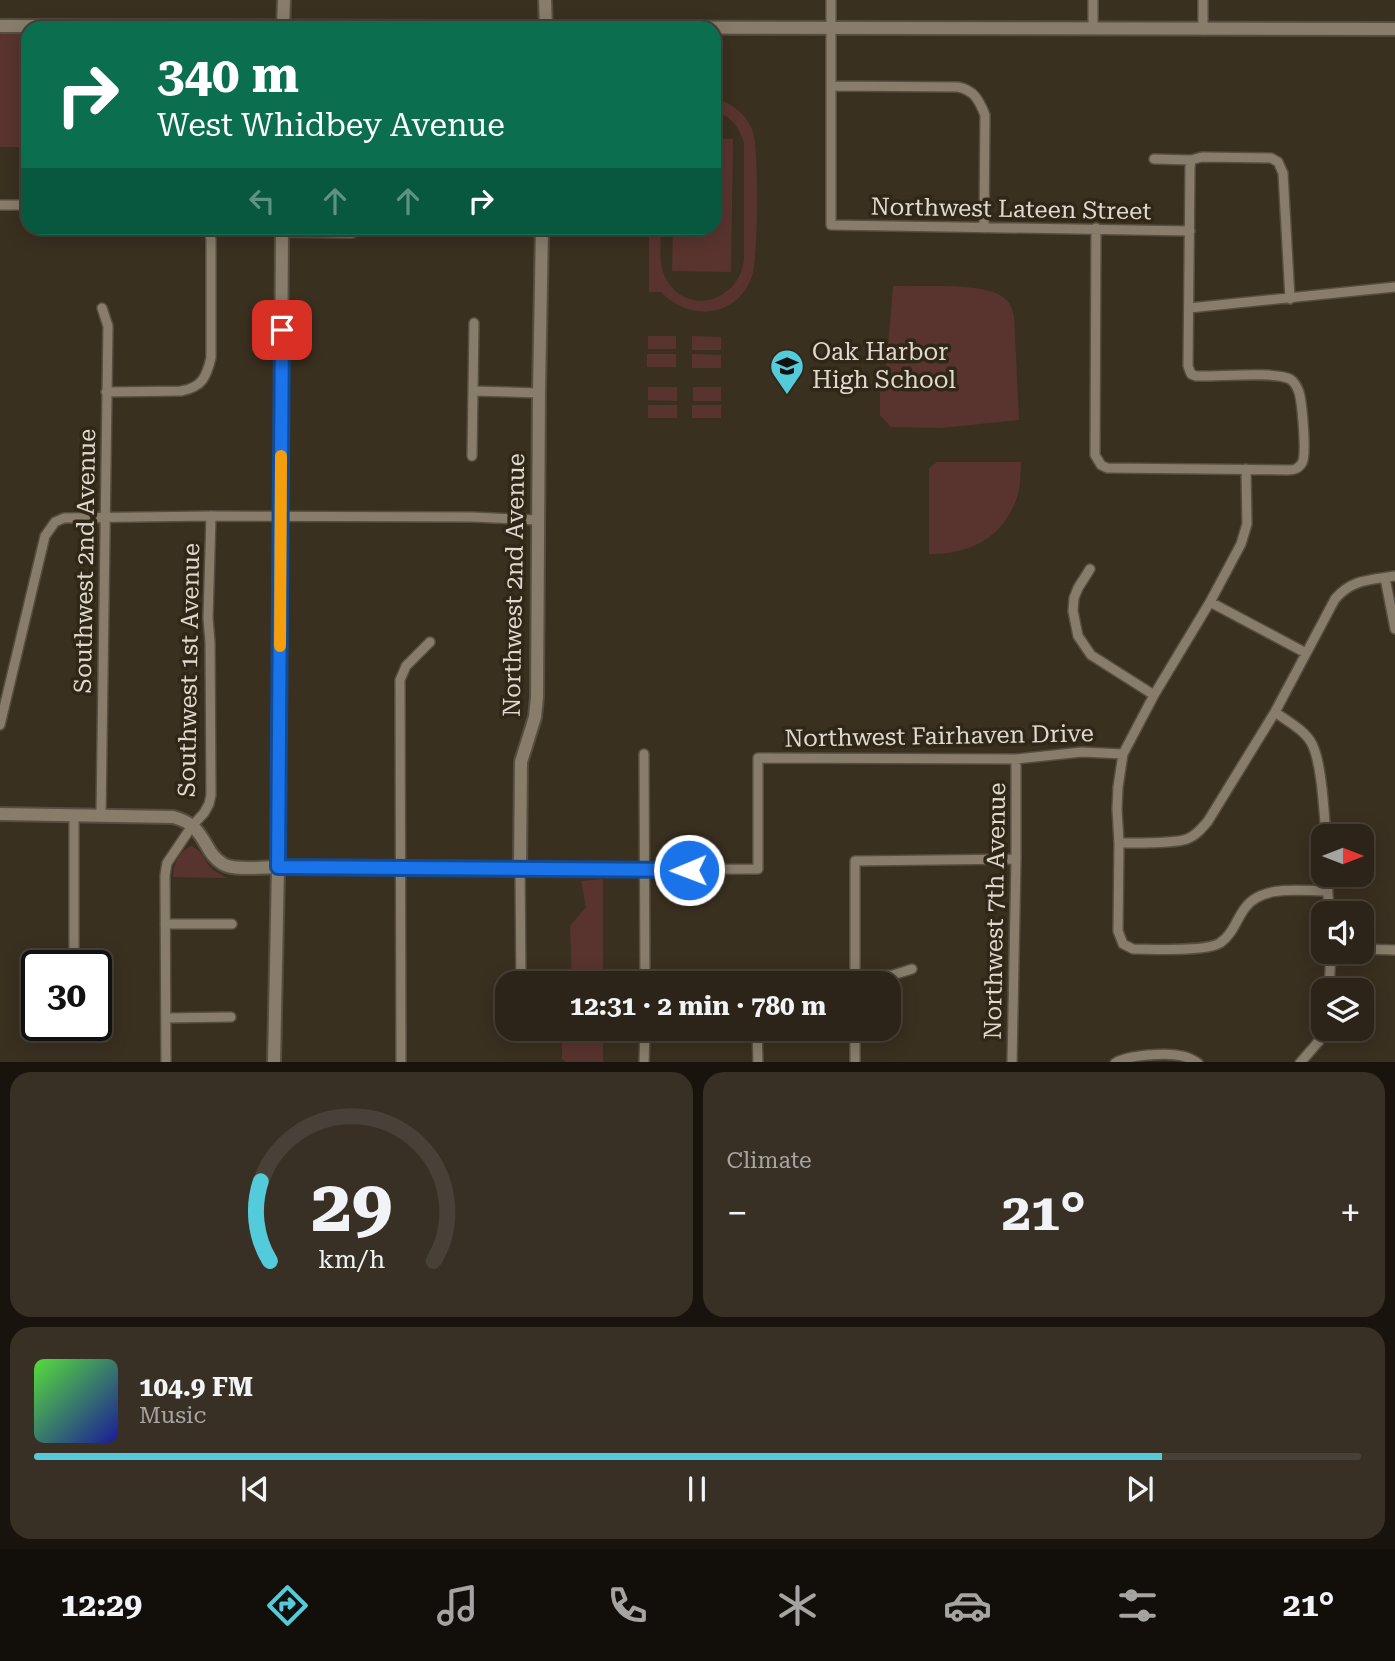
<!DOCTYPE html>
<meta charset="utf-8">
<style>
body{margin:0;font-family:"Roboto Serif",serif;background:#383025;color:#f1f3f6;height:100vh;display:flex;flex-direction:column;font-size:26px;white-space:nowrap}
*{box-sizing:border-box;margin:0}
p{font-size:23px;color:#a6a4a2}
.icon{flex:none;width:38px;height:38px;fill:none;stroke:currentColor;stroke-width:2;stroke-linecap:round;stroke-linejoin:round}
.map{position:relative;height:1062px;overflow:hidden}
.sheet{display:flex;flex-direction:column;gap:10px;padding:10px;background:#18140d;flex:1}
.sheet>*{flex:none}
.hud{position:absolute;left:21px;top:21px;width:700px;height:214px;border-radius:21px;box-shadow:0 4px 18px #0003,0 0 0 2px #484137;background:#0b6e4f;color:#fff;overflow:hidden}
.needle{width:46px;rotate:90deg}
.fabs{position:absolute;left:1311px;top:824px;display:grid;gap:14px}
.fabs a{display:grid;place-items:center;width:63px;height:63px;border-radius:14px;background:#2c2418;box-shadow:0 4px 18px #0003,0 0 0 2px #484137;font-size:35px}
.speed{position:absolute;left:21px;top:950px;display:flex;gap:14px;font-size:35px;font-weight:700;text-align:center}
.speed>*{display:grid;place-content:center;width:91px;height:91px;border-radius:50%;background:#2c2418;box-shadow:0 4px 18px #0003,0 0 0 2px #484137;line-height:1}
.speed .limit{border:4px solid #111;border-radius:10px;background:#fff;color:#111}
.pin{position:absolute;display:grid;place-items:center;width:60px;height:60px;color:#fff;margin:-30px;border-radius:14px;box-shadow:0 4px 10px #0006}
.me{position:absolute;width:77px;margin:-38px;rotate:269deg;stroke-linejoin:round;filter:drop-shadow(0 0 5px #0008)}
.turn{display:flex;align-items:center;gap:24px;height:147px;padding:0 21px;font-size:32px}
.turn .icon{width:91px;height:91px;stroke-width:2.5}
.turn b{display:block;font-size:49px;line-height:60px}
.lanes{display:flex;align-items:center;height:66px;padding:0 21px;background:#0003;justify-content:center;gap:35px;direction:ltr}
.lanes .off{opacity:.35}
.big{font-size:52px;font-weight:700;line-height:1.1}
.sheet .tile{flex:1;display:flex;flex-direction:column;justify-content:center;gap:10px;min-width:0;padding:0 24px;border-radius:21px;background:#383025}
.sheet .dial{align-items:center;gap:0}
.dial svg{height:182px;overflow:visible;fill:none;stroke:#484137;stroke-width:7;stroke-linecap:round;text-anchor:middle}
.dial text{fill:#f1f3f6;stroke:none}
.song{display:flex;align-items:center;gap:21px}
.cover{width:84px;height:84px;border-radius:10px;background:linear-gradient(135deg,hsl(110 70% 55%),hsl(240 70% 35%))}
.played{height:7px;border-radius:4px;background:linear-gradient(90deg,#53cbda 85%,#484137 85%)}
.keys{display:flex;justify-content:space-around;direction:ltr}
.heat{display:flex;justify-content:space-between;align-items:center;font-size:38px;direction:ltr}
.sheet .tiles{flex:1;display:grid;gap:10px;grid-template-columns:1fr 1fr}
.tile:last-child{grid-column:span 2}
.trip{position:absolute;left:495px;top:971px;width:406px;height:70px;border-radius:21px;background:#2c2418;box-shadow:0 4px 18px #0003,0 0 0 2px #484137;font-weight:700;line-height:70px;text-align:center}
.dock{display:flex;height:112px;justify-content:space-around;align-items:center;background:#120e0a;color:#a6a4a2}
.dock .icon{width:49px;height:49px}
.dock .on{color:#53cbda}
.dock b{font-size:32px;color:#f1f3f6}
.map>svg:first-child{display:block}
</style>
<div class="map">
<svg width="1395" height="1063" viewBox="0 0 1395 1063">
<rect width="100%" height="100%" fill="#3a3020"/>
<path fill="#59342f" d="M 0,31 L 28,31 L 28,147 L 0,147 Z
M 714,98 C 732,103 747,114 753,132 C 759,148 758,260 752,276 C 738,318 689,322 661,292 L 649,292 L 649,228 L 661,228 C 661,243 658,262 665,277 C 685,318 740,302 744,259 L 744,143 C 739,126 730,116 714,110 Z
M 714,138 L 733,139 L 731,272 L 672,271 L 673,228 L 714,228 Z
M 893,286 C 919,287 984,282 1003,297 C 1010,302 1012,308 1014,316 L 1019,420 L 942,428 L 891,427 L 880,415 L 880,383 L 885,383 Z
M 648,336 L 676,336 L 676,349 L 648,349 Z
M 692,336 L 721,337 L 721,350 L 692,350 Z
M 647,354 L 676,354 L 676,367 L 647,367 Z
M 692,354 L 721,355 L 721,368 L 692,368 Z
M 648,387 L 677,387 L 677,401 L 648,400 Z
M 693,387 L 721,387 L 721,401 L 693,401 Z
M 648,405 L 677,405 L 677,418 L 648,418 Z
M 692,405 L 721,405 L 721,418 L 692,418 Z
M 937,462 L 1021,462 C 1020,475 1021,488 1016,500 C 1001,540 968,554 929,554 L 929,468 Z
M 191,846 C 202,850 204,860 211,868 C 216,872 222,875 227,878 L 173,877 C 173,864 179,852 191,846 Z
M 603,879 L 603,983 L 572,983 L 570,926 L 586,907 L 581,881 Z
M 560,1029 L 603,1029 L 603,1062 L 566,1062 L 562,1059 L 562,1043 L 555,1033 Z"/>
<g fill="none" stroke-linecap="round" stroke-linejoin="round">
<g stroke="#564e40" stroke-width="12">
<path id="street" d="M 831,0 L 831,225 L 1190,231
M 1093,0 L 1093,29
M 1203,30 L 1203,0
M 831,86 L 958,87 C 974,90 979,100 985,115 L 984,228
M 1154,159 L 1191,160
M 0,205 L 21,205 L 28,203
M 1096,228 L 1095,455 L 1101,465 L 1107,468 L 1288,470 C 1294,470 1298,469 1302,463 C 1307,455 1302,403 1299,392 C 1297,387 1295,382 1290,379 C 1275,371 1217,377 1196,376 L 1191,374 L 1188,366 L 1190,167 L 1191,160 L 1202,157 L 1271,158 L 1278,162 L 1283,173 L 1290,299
M 282,232 L 352,233 L 364,228
M 1189,308 L 1395,287
M 474,391 L 539,393
M 106,392 L 181,391 C 202,387 206,378 211,358 L 211,240 L 209,228
M 472,456 L 474,323
M 1246,469 L 1247,524 L 1241,544 L 1210,602 L 1154,695 L 1123,754 L 1118,787 L 1117,809 L 1119,843 L 1118,931 L 1123,944 L 1133,949 C 1153,949 1205,952 1220,943 C 1233,934 1236,920 1245,908 C 1262,884 1302,891 1327,891
M 1090,569 L 1078,588 L 1074,598 L 1073,611 L 1078,636 L 1091,655 L 1154,695
M 1385,578 L 1395,629
M 1210,602 L 1306,653
M 1275,712 C 1287,721 1305,730 1312,744 C 1322,764 1324,813 1326,836
M 0,725 L 45,536 L 55,522 L 64,518 L 211,516 L 472,517 L 538,520
M 644,754 L 645,984
M 74,815 L 74,966
M 101,815 L 108,326 L 102,308
M 1119,843 C 1136,843 1172,844 1187,839 C 1196,836 1202,828 1208,821 L 1275,712 L 1335,599 C 1352,579 1370,580 1395,576
M 278,867 L 531,870 L 758,869 L 758,758 L 1016,759 L 1082,752 L 1123,754
M 520,870 L 521,984
M 1327,875 L 1329,914
M 165,924 L 232,924
M 1362,949 L 1395,950
M 855,977 L 893,975 L 912,969
M 693,984 L 757,984
M 855,984 L 855,861 L 1016,859
M 1329,990 L 1331,952
M 166,1018 L 231,1017
M 521,1029 L 521,1037
M 757,1029 L 758,1063
M 166,1063 L 165,875 L 167,863 L 192,826 L 204,813 L 209,804 L 211,795 L 210,642 L 208,618 L 211,516
M 401,1063 L 400,680 L 406,666 L 430,642
M 644,1063 L 645,1029
M 855,1063 L 855,1029
M 1012,1063 L 1016,859 L 1016,759
M 1115,1063 C 1128,1055 1167,1052 1182,1056 C 1187,1057 1193,1060 1198,1063
M 1300,1063 L 1319,1041 L 1324,1029"/>
</g>
<g stroke="#564e40" stroke-width="16">
<path id="secondary" d="M 545,0 L 546,28
M 0,26 L 1395,29
M 283,28 L 284,0
M 0,814 L 173,817 C 207,825 202,852 223,864 C 234,871 264,867 278,867
M 520,870 L 521,762 L 535,717 L 537,697 L 539,393 L 542,228
M 274,1063 L 278,867 L 282,228"/>
</g>
<use href="#street" stroke="#887d6b" stroke-width="9"/>
<use href="#secondary" stroke="#887d6b" stroke-width="12"/>
</g>
<g fill="none" stroke-linecap="round" stroke-linejoin="round">
<g stroke="#114b97" stroke-width="18">
<path id="route" d="M 282,330 L 278,867 L 689,870"/>
</g>
<use href="#route" stroke="#1a73e8" stroke-width="12"/>
<path stroke="#f59e0b" stroke-width="12" d="M 280,646 L 281,456"/>
</g>
<defs>
<g id="school-pin" transform="scale(1.75)"><path d="M0 17L-7.5 6A9.5 9.5 0 1 1 7.5 6Z" fill="#53cbda" stroke="#302717"/><path d="M0-5L7-2L0 1L-7-2ZM-4 1L0 2.5L4 1V4Q0 6-4 4Z" fill="#111"/></g>
</defs>
<g fill-rule="evenodd">
<use href="#school-pin" x="787" y="366"/>
</g>
<g text-anchor="middle" stroke-width="7" stroke-linejoin="round" paint-order="stroke">
<g font-size="24" fill="#dfd9cf" stroke="#302717">
<text transform="translate(1011 209) rotate(1)" y="8">Northwest Lateen Street</text>
<text transform="translate(85 561) rotate(-89)" y="8">Southwest 2nd Avenue</text>
<text transform="translate(514 585) rotate(-89)" y="8">Northwest 2nd Avenue</text>
<text transform="translate(189 670) rotate(-89)" y="8">Southwest 1st Avenue</text>
<text transform="translate(939 736) rotate(-1)" y="8">Northwest Fairhaven Drive</text>
<text transform="translate(995 911) rotate(-89)" y="8">Northwest 7th Avenue</text>
</g>
<g font-size="24" fill="#dfd9cf" stroke="#302717" text-anchor="start">
<text x="812" y="360">Oak Harbor<tspan x="812" dy="28">High School</tspan></text>
</g>
</g>
</svg>
<div class="fabs">
<a><svg class="needle" viewBox="-14 -14 28 28"><path d="M0-13l5 13h-10z" fill="#e53935"/><path d="M0 13l5-13h-10z" fill="#a6a4a2"/></svg></a>
<a><svg class="icon" aria-label="sound" viewBox="0 0 24 24"><path d="M4 9h4l5-4v14l-5-4H4zM17 9q2 3 0 6"/></svg></a>
<a><svg class="icon" aria-label="layers" viewBox="0 0 24 24"><path d="M12 4l9 5-9 5-9-5zM3 14l9 5 9-5"/></svg></a>
</div>
<div class="speed"><div class="limit">30</div></div>
<div class="pin" style="left:282px;top:330px;background:#d93025"><svg class="icon" aria-label="arrive" viewBox="0 0 24 24"><path d="M6 21V4h12l-3 4 3 4H6"/></svg></div>
<svg class="me" style="left:689px;top:870px" viewBox="-20 -20 40 40"><circle r="17" fill="#1a73e8" stroke="#fff" stroke-width="3"/><path d="M0-11L8 9 0 5-8 9z" fill="#fff"/></svg>
<div class="trip">12:31 · 2 min · 780 m</div>
<div class="hud">
<div class="turn"><svg class="icon" aria-label="right" viewBox="0 0 24 24"><path d="M7 20v-9h11M14 6l5 5-5 5"/></svg><div><b>340 m</b>West Whidbey Avenue</div></div>
<div class="lanes"><svg class="icon off" aria-label="left" viewBox="0 0 24 24"><path d="M17 20v-9H6M10 6l-5 5 5 5"/></svg><svg class="icon off" aria-label="ahead" viewBox="0 0 24 24"><path d="M12 20V5M6 11l6-6 6 6"/></svg><svg class="icon off" aria-label="ahead" viewBox="0 0 24 24"><path d="M12 20V5M6 11l6-6 6 6"/></svg><svg class="icon" aria-label="right" viewBox="0 0 24 24"><path d="M7 20v-9h11M14 6l5 5-5 5"/></svg></div>
</div>
</div>
<section class="sheet">
<div class="tiles">
<div class="tile dial"><svg viewBox="0 0 100 80">
<path d="M14 69A42 42 0 1 1 86 69"/>
<path d="M14 69A42 42 0 0 1 10 34" stroke="#53cbda"/>
<text x="50" y="56" font-size="32" font-weight="700">29</text>
<text x="50" y="72" font-size="11">km/h</text>
</svg></div>
<div class="tile"><p>Climate</p>
<div class="heat"><a>−</a><b class="big">21°</b><a>+</a></div>
</div>
<div class="tile">
<div class="song"><i class="cover"></i><div><b>104.9 FM</b><p>Music</p></div></div>
<div class="played"></div>
<div class="keys"><svg class="icon" aria-label="previous" viewBox="0 0 24 24"><path d="M18 5L8 12l10 7zM5 5v14"/></svg><svg class="icon" aria-label="pause" viewBox="0 0 24 24"><path d="M8 5v14M16 5v14"/></svg><svg class="icon" aria-label="next" viewBox="0 0 24 24"><path d="M6 5l10 7-10 7zM19 5v14"/></svg></div>
</div>
</div>
</section>
<nav class="dock">
<b>12:29</b>
<svg class="icon on" aria-label="directions" viewBox="0 0 24 24"><path d="M12 3l9 9-9 9-9-9zM9 14v-3h6M13 9l2 2-2 2"/></svg>
<svg class="icon" aria-label="music" viewBox="0 0 24 24"><path d="M9 18V5l10-2v13"/><circle cx="6" cy="18" r="3"/><circle cx="16" cy="16" r="3"/></svg>
<svg class="icon" aria-label="phone" viewBox="0 0 24 24"><path d="M5 4h4l2 5-3 2q2 4 5 5l2-3 5 2v4C11 20 4 13 5 4z"/></svg>
<svg class="icon" aria-label="climate" viewBox="0 0 24 24"><path d="M12 3v18M4 7l16 10M4 17L20 7"/></svg>
<svg class="icon" aria-label="car" viewBox="0 0 24 24"><path d="M5 17H2v-5l4-1 3-4h7l3 4 3 1v5h-3M9 17h6M6 11h13"/><circle cx="7" cy="17" r="2"/><circle cx="17" cy="17" r="2"/></svg>
<svg class="icon" aria-label="filters" viewBox="0 0 24 24"><path d="M4 7h16M4 17h16"/><circle cx="9" cy="7" r="2"/><circle cx="15" cy="17" r="2"/></svg>
<b>21°</b>
</nav>
